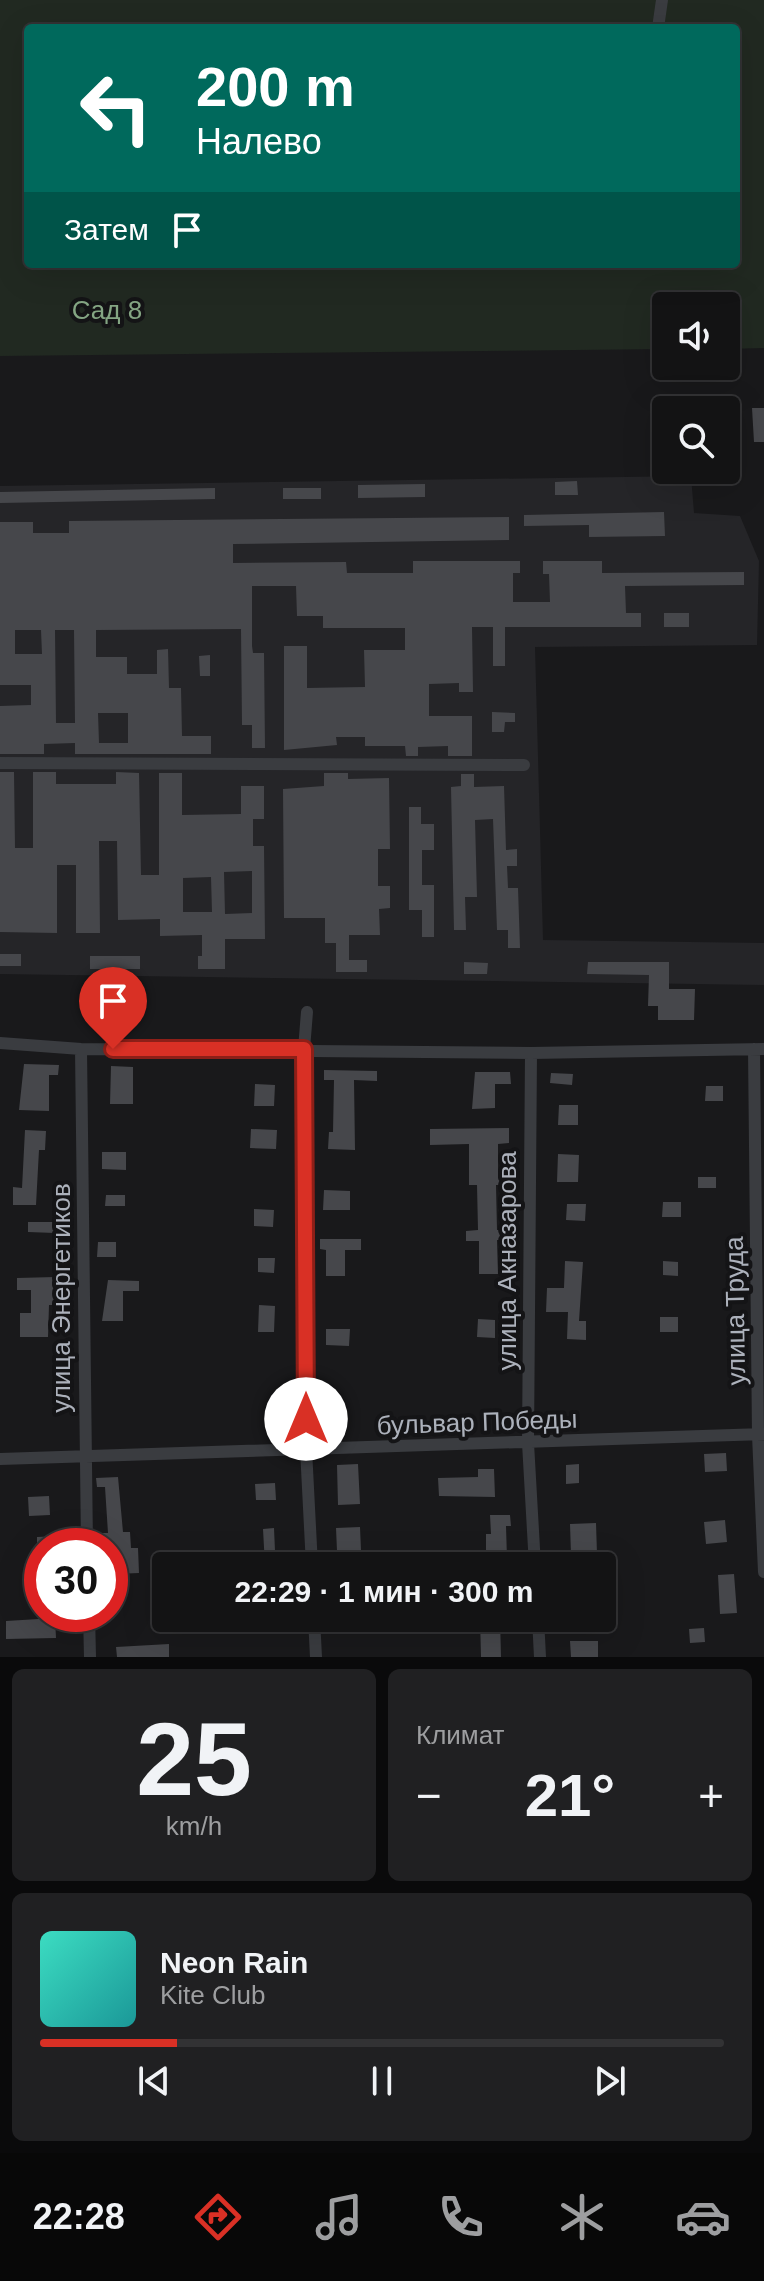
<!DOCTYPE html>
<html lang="ru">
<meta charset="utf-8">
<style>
body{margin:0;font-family:Helvetica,sans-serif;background:#202022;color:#f1f3f6;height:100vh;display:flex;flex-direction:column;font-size:30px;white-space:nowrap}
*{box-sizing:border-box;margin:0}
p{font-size:26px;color:#9d9ea0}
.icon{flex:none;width:44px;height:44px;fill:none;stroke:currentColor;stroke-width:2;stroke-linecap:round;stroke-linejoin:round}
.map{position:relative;height:1657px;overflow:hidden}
.side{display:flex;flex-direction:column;gap:12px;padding:12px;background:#0a0a0b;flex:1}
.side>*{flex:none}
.top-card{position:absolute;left:24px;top:24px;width:716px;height:244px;border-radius:8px;box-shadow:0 8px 32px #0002,0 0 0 2px #323234;background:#00695c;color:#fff;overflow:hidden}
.buttons{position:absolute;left:652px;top:292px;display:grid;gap:16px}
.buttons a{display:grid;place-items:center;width:88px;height:88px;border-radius:8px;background:#131314;box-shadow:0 8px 32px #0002,0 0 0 2px #323234;font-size:40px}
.speed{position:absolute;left:24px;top:1528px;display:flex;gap:16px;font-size:40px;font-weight:700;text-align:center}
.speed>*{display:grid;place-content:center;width:104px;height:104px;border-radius:50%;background:#131314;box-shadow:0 8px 32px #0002,0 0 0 2px #323234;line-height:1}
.speed .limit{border:12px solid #d22;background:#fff;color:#111}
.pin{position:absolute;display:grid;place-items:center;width:68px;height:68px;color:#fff;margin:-82px -34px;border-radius:50% 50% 50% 0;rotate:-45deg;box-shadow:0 0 8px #0007}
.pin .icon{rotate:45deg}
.me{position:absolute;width:88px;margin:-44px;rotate:0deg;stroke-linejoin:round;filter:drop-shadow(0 0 6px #0008)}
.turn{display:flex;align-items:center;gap:28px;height:168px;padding:0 40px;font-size:36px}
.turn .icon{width:104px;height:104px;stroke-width:2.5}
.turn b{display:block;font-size:56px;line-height:68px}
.then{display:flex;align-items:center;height:76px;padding:0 40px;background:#0003;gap:16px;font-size:30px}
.big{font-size:60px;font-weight:700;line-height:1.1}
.side .tile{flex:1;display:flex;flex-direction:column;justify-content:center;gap:12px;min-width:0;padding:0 28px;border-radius:12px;background:#202022}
.side .dial{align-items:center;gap:0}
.dial b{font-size:104px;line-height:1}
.song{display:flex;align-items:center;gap:24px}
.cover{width:96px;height:96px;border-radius:12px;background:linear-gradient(135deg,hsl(170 70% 55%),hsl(180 70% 35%))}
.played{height:8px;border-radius:4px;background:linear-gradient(90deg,#d93025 20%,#323234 20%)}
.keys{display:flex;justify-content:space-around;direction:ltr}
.heat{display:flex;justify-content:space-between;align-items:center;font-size:44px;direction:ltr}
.side .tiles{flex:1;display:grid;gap:12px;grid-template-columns:1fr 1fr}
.tile:last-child{grid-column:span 2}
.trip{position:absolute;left:152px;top:1552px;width:464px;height:80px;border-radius:8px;background:#131314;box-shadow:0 8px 32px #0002,0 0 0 2px #323234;font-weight:700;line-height:80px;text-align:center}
.tab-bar{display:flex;height:128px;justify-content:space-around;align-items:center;background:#080808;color:#9d9ea0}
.tab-bar .icon{width:56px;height:56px}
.tab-bar .on{color:#d93025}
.tab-bar b{font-size:36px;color:#f1f3f6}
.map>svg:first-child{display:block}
</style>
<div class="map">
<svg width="764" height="1657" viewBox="0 0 764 1657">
<rect width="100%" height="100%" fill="#19191b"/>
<path fill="#252528" d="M 691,476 L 694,513 L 740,516 L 759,561 L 757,645 L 535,647 L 543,940 L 764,943 L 764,985 L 0,974 L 0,486 Z"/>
<path fill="#212921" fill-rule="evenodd" d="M 0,0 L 764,0 L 764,348 L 726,349 L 726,306 L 666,306 L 666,349 L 0,356 ZM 28,28 L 736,28 L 736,264 L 28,264 Z"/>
<path fill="#46474b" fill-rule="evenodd" d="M 752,408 L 764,408 L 764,442 L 754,442 Z
M 577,481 L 578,495 L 555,495 L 555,482 Z
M 425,484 L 425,497 L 358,498 L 358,485 Z
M 215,488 L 215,499 L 0,503 L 0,492 Z
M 283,488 L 321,488 L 321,499 L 283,499 Z
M 664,512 L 665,536 L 589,537 L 589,525 L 524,526 L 524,515 Z
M 509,517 L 509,540 L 233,544 L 233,563 L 346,562 L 347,573 L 413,573 L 413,561 L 520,561 L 520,573 L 513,573 L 513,602 L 550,602 L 549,574 L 543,574 L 543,561 L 602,561 L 602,573 L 744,572 L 744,585 L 625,586 L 626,613 L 641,613 L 641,627 L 505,627 L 505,666 L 493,666 L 493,627 L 472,627 L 473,692 L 459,692 L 459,683 L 429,684 L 429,716 L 472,716 L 472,756 L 448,756 L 448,746 L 418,747 L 418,756 L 406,756 L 405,746 L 365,746 L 365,737 L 336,737 L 337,745 L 284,750 L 284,646 L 307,646 L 307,688 L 365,687 L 364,650 L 405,650 L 405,628 L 323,628 L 323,616 L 297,616 L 296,586 L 252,586 L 252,646 L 253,653 L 264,653 L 265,748 L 252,748 L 252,725 L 242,725 L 241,629 L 96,630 L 96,657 L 127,657 L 127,674 L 157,674 L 157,650 L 168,649 L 169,688 L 181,688 L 182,736 L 211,736 L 211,754 L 75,754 L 75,743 L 44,744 L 44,754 L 0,754 L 0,706 L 31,705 L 31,685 L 0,685 L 0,522 L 33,522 L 33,533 L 69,533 L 69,521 ZM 15,630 L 41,630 L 42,654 L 15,654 ZM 55,630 L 74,630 L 75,723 L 56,723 ZM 98,713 L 128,713 L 128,743 L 99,743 Z
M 664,613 L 689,613 L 689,627 L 664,627 Z
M 210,655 L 210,676 L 200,676 L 199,656 Z
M 492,712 L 515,713 L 515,722 L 505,722 L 504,732 L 492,732 Z
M 0,772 L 14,772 L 15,848 L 33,848 L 33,772 L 56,772 L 56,784 L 116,784 L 116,772 L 139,773 L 141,875 L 159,875 L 159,773 L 182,773 L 182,815 L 241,814 L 241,786 L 264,786 L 264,819 L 253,819 L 253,846 L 264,846 L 265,939 L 225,939 L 225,969 L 198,969 L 198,956 L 202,956 L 202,935 L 160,936 L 160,919 L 118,920 L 117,841 L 99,841 L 100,933 L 76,933 L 76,865 L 57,865 L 57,933 L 0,932 ZM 252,871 L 252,913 L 225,914 L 224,872 ZM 211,877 L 212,912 L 183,912 L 183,878 Z
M 324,773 L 348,773 L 348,779 L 389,778 L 390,849 L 378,849 L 378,886 L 390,886 L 390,908 L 379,909 L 380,935 L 349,935 L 349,960 L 367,960 L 367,972 L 336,972 L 336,943 L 325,943 L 325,918 L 284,918 L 283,789 L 324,786 Z
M 461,774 L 474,774 L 474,787 L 504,786 L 506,850 L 517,849 L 517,866 L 507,866 L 508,888 L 518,888 L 520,948 L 508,948 L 508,930 L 497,930 L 493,819 L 475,820 L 477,897 L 465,897 L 466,930 L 454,930 L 451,787 L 461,786 Z
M 409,807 L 421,807 L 421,824 L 434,824 L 434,850 L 422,850 L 422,885 L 434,885 L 434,937 L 422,937 L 422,910 L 409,910 Z
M 0,954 L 21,954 L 21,966 L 0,966 Z
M 90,956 L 140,956 L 140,969 L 90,969 Z
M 464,962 L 488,963 L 487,974 L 464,974 Z
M 588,962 L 669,962 L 669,989 L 695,989 L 694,1020 L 658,1020 L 658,1006 L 648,1006 L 649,975 L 587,974 Z
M 24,1064 L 59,1065 L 58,1075 L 49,1075 L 49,1111 L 19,1110 Z
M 111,1066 L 133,1067 L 133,1104 L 110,1104 Z
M 324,1070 L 377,1071 L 377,1081 L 354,1080 L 355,1150 L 328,1149 L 329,1132 L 333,1132 L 334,1080 L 324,1080 Z
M 475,1072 L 510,1072 L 511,1084 L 495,1084 L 495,1108 L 472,1109 Z
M 551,1073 L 573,1074 L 572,1085 L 550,1083 Z
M 255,1084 L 275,1085 L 274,1106 L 254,1106 Z
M 706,1086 L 723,1086 L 723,1101 L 705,1101 Z
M 559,1105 L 578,1105 L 578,1125 L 558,1125 Z
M 509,1128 L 509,1143 L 498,1144 L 498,1175 L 509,1175 L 509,1185 L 496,1185 L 497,1230 L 508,1230 L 508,1240 L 497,1240 L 498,1274 L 479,1274 L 479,1241 L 466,1241 L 466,1231 L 478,1230 L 477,1185 L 469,1185 L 469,1144 L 430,1145 L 430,1129 Z
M 251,1129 L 277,1130 L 276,1149 L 250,1148 Z
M 25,1130 L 46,1131 L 45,1150 L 39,1150 L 36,1205 L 13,1205 L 13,1187 L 22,1188 Z
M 102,1152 L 126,1152 L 126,1170 L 102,1169 Z
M 558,1154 L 579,1155 L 578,1182 L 557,1182 Z
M 698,1177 L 716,1177 L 716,1188 L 698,1188 Z
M 324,1190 L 350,1191 L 350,1210 L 323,1210 Z
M 106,1195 L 125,1195 L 125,1206 L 105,1206 Z
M 663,1202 L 681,1202 L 681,1217 L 662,1217 Z
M 567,1204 L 586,1204 L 585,1221 L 566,1220 Z
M 254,1209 L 274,1210 L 273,1227 L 254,1226 Z
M 28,1222 L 55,1222 L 55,1233 L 28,1232 Z
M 320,1239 L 361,1239 L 361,1250 L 345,1250 L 345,1276 L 326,1276 L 326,1250 L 320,1249 Z
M 98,1242 L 116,1242 L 116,1257 L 97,1257 Z
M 258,1258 L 275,1258 L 274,1273 L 258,1272 Z
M 565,1261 L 583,1262 L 579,1321 L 586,1321 L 586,1340 L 567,1339 L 568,1312 L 546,1312 L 547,1288 L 564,1288 Z
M 663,1261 L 678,1262 L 678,1276 L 663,1275 Z
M 55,1277 L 55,1305 L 49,1305 L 48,1337 L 20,1337 L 20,1313 L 31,1313 L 31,1290 L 17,1290 L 17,1278 Z
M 108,1280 L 139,1281 L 139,1291 L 123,1291 L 123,1321 L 102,1321 Z
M 259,1305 L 275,1306 L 274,1332 L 258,1332 Z
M 660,1317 L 678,1317 L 678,1332 L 660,1332 Z
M 478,1319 L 495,1320 L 495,1338 L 477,1337 Z
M 326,1329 L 350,1329 L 349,1346 L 326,1345 Z
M 726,1453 L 727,1471 L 705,1472 L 704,1454 Z
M 358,1464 L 360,1504 L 338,1505 L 337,1465 Z
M 579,1464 L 579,1483 L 566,1484 L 566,1465 Z
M 478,1469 L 494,1469 L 495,1497 L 439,1496 L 438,1478 L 478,1477 Z
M 118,1477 L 123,1532 L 130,1532 L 131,1548 L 138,1548 L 139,1573 L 115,1574 L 114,1545 L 100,1546 L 99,1533 L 108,1533 L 105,1487 L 97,1487 L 96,1478 Z
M 275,1483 L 276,1500 L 256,1500 L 255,1484 Z
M 49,1496 L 50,1515 L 29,1516 L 28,1497 Z
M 490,1515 L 510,1515 L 511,1526 L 506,1526 L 507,1559 L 486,1559 L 486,1534 L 491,1534 Z
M 725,1520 L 727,1542 L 706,1544 L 704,1522 Z
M 596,1523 L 597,1554 L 603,1554 L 603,1564 L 554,1565 L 553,1556 L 571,1555 L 570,1524 Z
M 360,1527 L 361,1550 L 337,1551 L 336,1528 Z
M 274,1528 L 275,1551 L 281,1550 L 281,1566 L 265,1566 L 263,1529 Z
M 61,1536 L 61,1546 L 37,1546 L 37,1537 Z
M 734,1574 L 737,1613 L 720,1614 L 718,1575 Z
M 55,1618 L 56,1638 L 6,1639 L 6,1621 Z
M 480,1618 L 500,1618 L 501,1657 L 481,1657 Z
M 704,1628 L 705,1642 L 690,1643 L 689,1629 Z
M 570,1641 L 598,1641 L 598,1657 L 571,1657 Z
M 169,1644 L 169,1657 L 117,1657 L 116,1647 Z"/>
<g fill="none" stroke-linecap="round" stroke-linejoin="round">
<path stroke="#3a3c40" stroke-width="12" d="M 658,28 L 662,0
M 0,763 L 524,765
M 307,1012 L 304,1049 L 306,1449 L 312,1566
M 0,1043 L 81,1049 L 531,1053 L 764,1049
M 81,1049 L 87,1546
M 754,1049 L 758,1435 L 764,1572
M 531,1053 L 528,1443 L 535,1566
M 0,1459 L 764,1434
M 89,1614 L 90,1657
M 314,1618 L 316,1657
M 538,1618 L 540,1657"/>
</g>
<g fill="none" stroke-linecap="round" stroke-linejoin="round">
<g stroke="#8d1f18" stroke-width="20">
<path id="route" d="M 113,1049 L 304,1049 L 306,1419"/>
</g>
<use href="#route" stroke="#d93025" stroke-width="14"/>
</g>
<g text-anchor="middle" stroke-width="8" stroke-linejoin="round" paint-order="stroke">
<g font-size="26" fill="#84a583" stroke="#141416">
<text x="107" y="319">Сад 8</text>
</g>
<g font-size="26" fill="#acb1bb" stroke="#141416">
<text transform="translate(507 1261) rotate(-90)" y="9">улица Акназарова</text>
<text transform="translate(61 1298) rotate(-90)" y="9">улица Энергетиков</text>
<text transform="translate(735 1311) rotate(-91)" y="9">улица Труда</text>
<text transform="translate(477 1422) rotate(-2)" y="9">бульвар Победы</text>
</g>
</g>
</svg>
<div class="buttons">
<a><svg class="icon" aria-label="sound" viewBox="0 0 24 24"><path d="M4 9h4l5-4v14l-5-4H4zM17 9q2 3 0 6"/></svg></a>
<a><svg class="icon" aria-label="search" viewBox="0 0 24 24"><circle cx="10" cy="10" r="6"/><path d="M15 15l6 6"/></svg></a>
</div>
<div class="speed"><div class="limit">30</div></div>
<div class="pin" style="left:113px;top:1049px;background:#d93025"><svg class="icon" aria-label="arrive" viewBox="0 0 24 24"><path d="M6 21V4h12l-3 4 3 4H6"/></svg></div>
<svg class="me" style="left:306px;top:1419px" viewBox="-20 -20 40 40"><circle r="19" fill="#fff"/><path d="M0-13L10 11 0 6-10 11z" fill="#d93025"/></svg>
<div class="trip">22:29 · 1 мин · 300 m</div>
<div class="top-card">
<div class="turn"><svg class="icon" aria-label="left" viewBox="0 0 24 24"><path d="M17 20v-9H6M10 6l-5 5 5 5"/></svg><div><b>200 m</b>Налево</div></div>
<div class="then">Затем<svg class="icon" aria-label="arrive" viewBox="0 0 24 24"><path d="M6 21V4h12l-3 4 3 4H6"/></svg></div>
</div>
</div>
<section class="side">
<div class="tiles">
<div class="tile dial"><b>25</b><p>km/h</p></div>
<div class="tile"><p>Климат</p>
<div class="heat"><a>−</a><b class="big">21°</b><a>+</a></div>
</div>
<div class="tile">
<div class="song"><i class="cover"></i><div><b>Neon Rain</b><p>Kite Club</p></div></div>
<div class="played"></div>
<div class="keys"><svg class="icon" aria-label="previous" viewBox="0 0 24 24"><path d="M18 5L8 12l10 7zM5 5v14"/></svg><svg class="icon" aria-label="pause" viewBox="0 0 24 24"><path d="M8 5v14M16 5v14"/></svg><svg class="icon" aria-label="next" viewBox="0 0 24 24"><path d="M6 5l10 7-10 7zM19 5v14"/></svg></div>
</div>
</div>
</section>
<nav class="tab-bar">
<b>22:28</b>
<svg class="icon on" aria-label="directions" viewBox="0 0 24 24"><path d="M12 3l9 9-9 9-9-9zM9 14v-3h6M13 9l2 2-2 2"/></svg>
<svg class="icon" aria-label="music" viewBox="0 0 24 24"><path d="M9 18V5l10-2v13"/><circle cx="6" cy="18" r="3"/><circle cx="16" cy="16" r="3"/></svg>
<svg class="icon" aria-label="phone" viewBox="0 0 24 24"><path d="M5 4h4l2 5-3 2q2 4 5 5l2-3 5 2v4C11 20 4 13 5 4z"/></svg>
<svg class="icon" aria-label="climate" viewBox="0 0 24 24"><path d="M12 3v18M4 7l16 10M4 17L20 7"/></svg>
<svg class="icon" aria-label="car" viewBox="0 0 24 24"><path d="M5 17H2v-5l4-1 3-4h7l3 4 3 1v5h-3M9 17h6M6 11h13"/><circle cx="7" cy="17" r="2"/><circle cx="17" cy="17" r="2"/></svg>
</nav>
